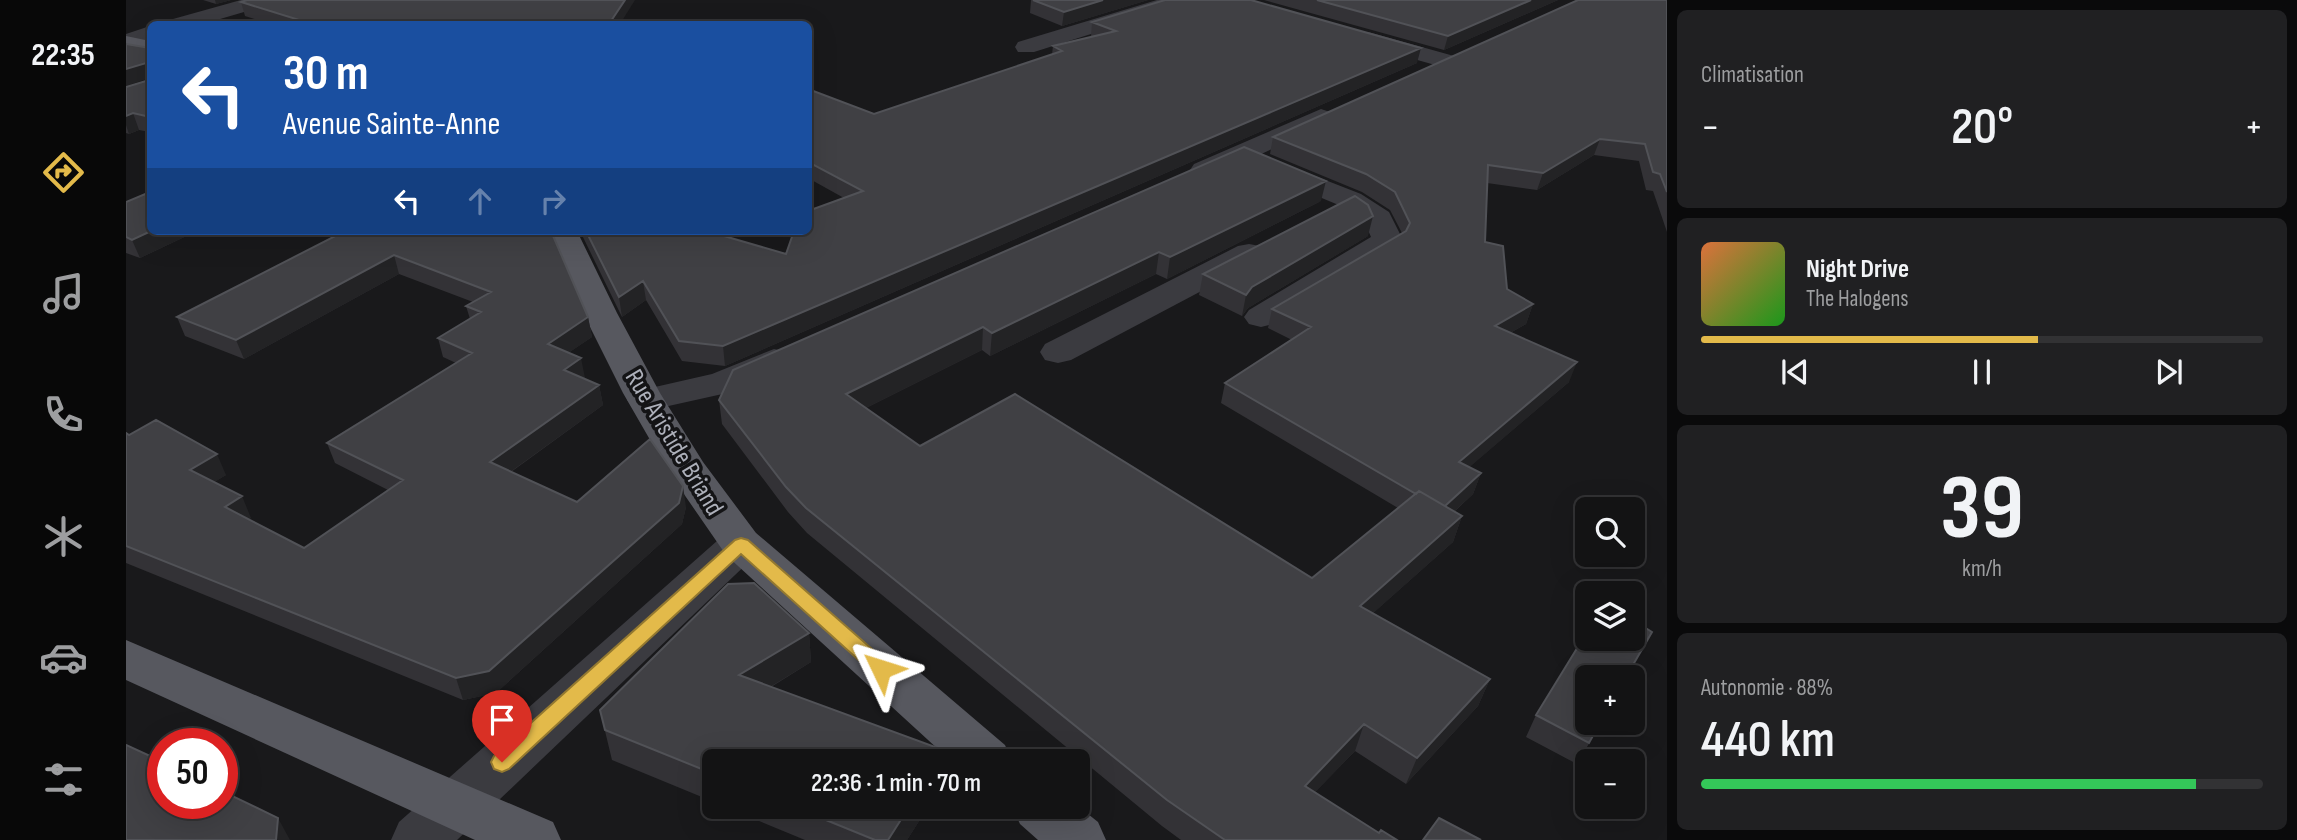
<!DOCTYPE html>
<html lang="fr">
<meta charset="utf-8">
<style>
body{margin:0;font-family:"Sofia Sans Condensed",sans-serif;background:#202022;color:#f1f3f6;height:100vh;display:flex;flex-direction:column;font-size:26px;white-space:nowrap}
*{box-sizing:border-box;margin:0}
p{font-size:23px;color:#9d9ea0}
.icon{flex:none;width:38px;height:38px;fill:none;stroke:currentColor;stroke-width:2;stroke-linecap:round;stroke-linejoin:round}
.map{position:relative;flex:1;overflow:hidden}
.details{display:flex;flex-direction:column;gap:10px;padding:10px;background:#0a0a0b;width:630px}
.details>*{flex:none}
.hud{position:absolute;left:21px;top:21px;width:665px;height:214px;border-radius:10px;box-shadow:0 7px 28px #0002,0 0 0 2px #323234;background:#1a4fa0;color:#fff;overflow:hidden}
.tools{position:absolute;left:1449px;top:497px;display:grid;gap:14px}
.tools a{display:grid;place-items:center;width:70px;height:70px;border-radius:10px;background:#131314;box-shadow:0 7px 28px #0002,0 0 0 2px #323234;font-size:35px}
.speed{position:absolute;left:21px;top:728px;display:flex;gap:14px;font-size:35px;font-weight:700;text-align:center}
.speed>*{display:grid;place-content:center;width:91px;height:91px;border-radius:50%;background:#131314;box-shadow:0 7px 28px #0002,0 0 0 2px #323234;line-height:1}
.speed .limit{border:10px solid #d22;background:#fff;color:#111}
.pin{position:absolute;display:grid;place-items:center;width:60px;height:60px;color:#fff;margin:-72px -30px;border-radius:50% 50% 50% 0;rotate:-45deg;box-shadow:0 0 7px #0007}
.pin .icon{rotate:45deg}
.me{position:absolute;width:77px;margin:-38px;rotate:311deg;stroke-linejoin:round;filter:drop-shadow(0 0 5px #0008)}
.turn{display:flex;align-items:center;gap:24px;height:147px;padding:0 21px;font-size:32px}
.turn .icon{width:91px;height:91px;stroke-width:2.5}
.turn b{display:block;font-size:49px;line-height:60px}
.lanes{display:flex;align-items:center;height:66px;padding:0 21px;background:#0003;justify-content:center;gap:35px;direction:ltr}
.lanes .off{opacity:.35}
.big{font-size:52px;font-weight:600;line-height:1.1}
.details .widget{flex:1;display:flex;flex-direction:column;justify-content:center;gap:10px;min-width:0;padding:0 24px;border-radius:10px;background:#202022}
.details .dial{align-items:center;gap:0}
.dial b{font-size:91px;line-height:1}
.song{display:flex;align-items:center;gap:21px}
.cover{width:84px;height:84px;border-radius:10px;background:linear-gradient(135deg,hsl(20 70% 55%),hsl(120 70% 35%))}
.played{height:7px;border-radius:4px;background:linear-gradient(90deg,#e3ba4a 60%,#323234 60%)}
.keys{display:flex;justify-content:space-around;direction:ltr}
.heat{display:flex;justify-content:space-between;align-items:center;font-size:38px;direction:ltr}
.charge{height:10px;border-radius:5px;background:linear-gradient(90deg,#34c759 88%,#323234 0)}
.trip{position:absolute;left:576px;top:749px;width:388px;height:70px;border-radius:10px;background:#131314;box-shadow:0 7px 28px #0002,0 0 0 2px #323234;font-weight:600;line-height:70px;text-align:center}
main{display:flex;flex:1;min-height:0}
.tabs{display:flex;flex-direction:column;width:126px;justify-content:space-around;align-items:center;background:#080808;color:#9d9ea0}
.tabs .icon{width:49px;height:49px}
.tabs .current{color:#e3ba4a}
.tabs b{font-size:32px;color:#f1f3f6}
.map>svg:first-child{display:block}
</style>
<main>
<nav class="tabs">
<b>22:35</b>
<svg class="icon current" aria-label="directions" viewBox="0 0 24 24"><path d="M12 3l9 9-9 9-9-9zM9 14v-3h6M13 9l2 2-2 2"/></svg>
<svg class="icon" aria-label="music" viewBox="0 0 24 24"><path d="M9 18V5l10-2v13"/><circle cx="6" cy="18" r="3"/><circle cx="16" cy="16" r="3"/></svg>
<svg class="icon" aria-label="phone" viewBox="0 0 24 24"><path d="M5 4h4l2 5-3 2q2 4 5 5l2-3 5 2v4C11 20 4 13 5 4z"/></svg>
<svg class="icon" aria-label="climate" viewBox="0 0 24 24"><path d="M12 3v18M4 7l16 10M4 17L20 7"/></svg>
<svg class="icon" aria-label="car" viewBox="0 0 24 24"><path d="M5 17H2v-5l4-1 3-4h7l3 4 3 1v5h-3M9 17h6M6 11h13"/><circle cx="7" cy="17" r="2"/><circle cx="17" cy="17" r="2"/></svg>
<svg class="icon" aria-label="filters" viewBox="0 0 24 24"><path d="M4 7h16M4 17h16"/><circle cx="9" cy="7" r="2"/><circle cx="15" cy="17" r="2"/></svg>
</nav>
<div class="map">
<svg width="1541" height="840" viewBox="0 0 1541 840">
<rect width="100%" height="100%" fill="#19191b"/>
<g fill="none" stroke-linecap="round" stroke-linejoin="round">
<path fill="#3b3b40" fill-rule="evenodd" d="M 115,0 L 148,0 L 145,4 L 77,24 L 44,24 L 47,19 Z
M 1031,0 L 1063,0 L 1060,4 L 908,52 L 892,52 L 889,47 L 892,42 Z
M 24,26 L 24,40 L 0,48 L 0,34 Z
M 1242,32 L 1328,56 L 1332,61 L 1328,66 L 1320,68 L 1234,44 L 1231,39 L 1234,34 Z
M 1195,109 L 1204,112 L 1208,117 L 1204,122 L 1088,176 L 1078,178 L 1068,176 L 1064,170 L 1068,164 Z
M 1148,160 L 1235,194 L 1263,212 L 1277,240 L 1273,247 L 1147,324 L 1135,327 L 1123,324 L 1118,317 L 1123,310 L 1245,237 L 1239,223 L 1215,206 L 1138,174 L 1134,168 L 1138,162 Z
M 1123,244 L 1134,246 L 1139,253 L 1134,260 L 945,360 L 932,363 L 919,360 L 914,352 L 919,344 L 1112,246 Z
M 648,349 L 661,352 L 666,360 L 661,368 L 610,391 L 520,411 L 507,408 L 501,400 L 507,392 L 586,374 Z
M 615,529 L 630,533 L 637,544 L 630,555 L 331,840 L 265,840 L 273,822 L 600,533 Z"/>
<path fill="#57585f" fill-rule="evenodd" d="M 0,36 L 24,41 L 24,55 L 0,50 Z
M 421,231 L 451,231 L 491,313 L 534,393 L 577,462 L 630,533 L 879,745 L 886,761 L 825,761 L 600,555 L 542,471 L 497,393 L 457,313 Z
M 0,640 L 427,822 L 435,840 L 349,840 L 0,680 Z
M 952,806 L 972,822 L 980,840 L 912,840 L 894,824 L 886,807 Z"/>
</g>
<path fill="#333236" d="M 77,0 L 105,0 L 90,4 Z
M 905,0 L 1022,0 L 936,26 L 904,13 Z
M 1138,0 L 1432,0 L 1318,50 Z
M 1541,0 L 1541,232 L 1527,191 L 1520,190 L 1513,161 L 1468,155 L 1411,190 L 1361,183 L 1359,242 L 1381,289 L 1407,304 L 1400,324 L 1384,333 L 1443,382 L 1343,467 L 1355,473 L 1347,494 L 1328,512 L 1336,516 L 1327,542 L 1247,613 L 1364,679 L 1352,706 L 1280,784 L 1229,751 L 1189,792 L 1253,833 L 1271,840 L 1055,840 L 1036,826 L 681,533 L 662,512 L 596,424 L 593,400 L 607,370 L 1195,201 L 1041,279 L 1030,274 L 864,356 L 856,350 L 740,408 L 794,446 L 1186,578 L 1272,508 L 1095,403 L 1099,383 L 1166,340 L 1142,328 L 1146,309 L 1276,233 L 1264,210 L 1236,192 L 1144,154 L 1147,137 Z
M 115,2 L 494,24 L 145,24 L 119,16 Z
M 966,22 L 1291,63 L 599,366 L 556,361 L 520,300 L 496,317 L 454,231 L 581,231 L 660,254 L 718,198 L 682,178 L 682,89 L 748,114 L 926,54 L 927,46 L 965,37 Z
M 24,48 L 24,132 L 13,130 L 3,134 L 0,133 L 0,87 L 20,81 Z
M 0,202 L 24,231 L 71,231 L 14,258 L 0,253 Z
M 219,231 L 462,317 L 466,337 L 442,353 L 459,378 L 458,379 L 473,385 L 477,405 L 385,472 L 451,502 L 560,507 L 556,524 L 370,693 L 337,700 L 0,563 L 0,433 L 100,475 L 88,482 L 125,518 L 122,519 L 178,548 L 262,490 L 209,463 L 201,443 L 330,363 L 317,357 L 312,338 L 344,319 L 340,306 L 347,302 L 273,274 L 118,359 L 59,336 L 51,317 Z
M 1242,236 L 1122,308 L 1116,316 L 1073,295 L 1077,274 Z
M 683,633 L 685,662 L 645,687 L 820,751 L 819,761 L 588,761 L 588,802 L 486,760 L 474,710 Z
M 1410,715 L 1475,723 L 1451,764 L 1400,737 Z
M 599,807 L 802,807 L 781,840 L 679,840 Z"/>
<path fill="#232325" d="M 89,0 L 105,0 L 90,4 Z
M 499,0 L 509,0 L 494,24 L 483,24 Z
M 977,0 L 1022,0 L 936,26 L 938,12 Z
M 1405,0 L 1432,0 L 1318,50 L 1322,36 Z
M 1295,48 L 1291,63 L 599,366 L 597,346 Z
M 20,63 L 24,78 L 0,86 L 0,69 Z
M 7,113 L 13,130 L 3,134 L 0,125 L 0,116 Z
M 1474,139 L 1468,155 L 1411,190 L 1417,173 Z
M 1200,181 L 1195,201 L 1041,279 L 1044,257 Z
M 1247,216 L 1242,236 L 1122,308 L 1116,316 L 1120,295 L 1126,287 Z
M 25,231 L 71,231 L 14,258 L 6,240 Z
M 1033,252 L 1030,274 L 864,356 L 866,333 Z
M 268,255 L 273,274 L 118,359 L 110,340 Z
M 517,281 L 520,300 L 496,317 L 493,297 Z
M 1407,304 L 1400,324 L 1362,345 L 1369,326 Z
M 462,317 L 466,337 L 426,364 L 422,344 Z
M 857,327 L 856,350 L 720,418 L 720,394 Z
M 455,358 L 459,378 L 442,390 L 438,370 Z
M 1451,362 L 1443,382 L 1325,483 L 1333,462 Z
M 473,385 L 477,405 L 369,483 L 364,462 Z
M 91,454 L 100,475 L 74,491 L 64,470 Z
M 1355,473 L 1347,494 L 1308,530 L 1315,509 Z
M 557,486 L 560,507 L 556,524 L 370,693 L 337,700 L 330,678 Z
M 116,496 L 125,518 L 109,528 L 99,507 Z
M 1336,516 L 1327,542 L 1226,632 L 1234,606 Z
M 683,633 L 685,662 L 616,704 L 613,675 Z
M 1364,679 L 1352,706 L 1280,784 L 1291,758 Z
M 1238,724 L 1229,751 L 1170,812 L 1179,786 Z
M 820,751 L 819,761 L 813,761 Z
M 783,807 L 802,807 L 781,840 L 762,840 Z
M 152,818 L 164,840 L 150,840 Z"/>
<path fill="#404044" stroke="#515257" stroke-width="2" d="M 121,0 L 499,0 L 483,24 L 186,24 L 115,2 Z
M 907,0 L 977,0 L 938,12 Z
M 1039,0 L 1125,0 L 1295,48 L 597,346 L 553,341 L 517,281 L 493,297 L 460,231 L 581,231 L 660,254 L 668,231 L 682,231 L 682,211 L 737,191 L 682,162 L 682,89 L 748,114 L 936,51 L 927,46 L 990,31 L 966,22 Z
M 1191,0 L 1405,0 L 1322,36 Z
M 1452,0 L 1541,0 L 1541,192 L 1534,174 L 1527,172 L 1519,144 L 1474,139 L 1417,173 L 1362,165 L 1359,242 L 1377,246 L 1381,289 L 1407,304 L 1369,326 L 1451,362 L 1333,462 L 1355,473 L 1319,506 L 1293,491 L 1290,494 L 1099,383 L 1185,327 L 1146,309 L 1280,231 L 1284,223 L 1269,192 L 1240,174 L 1147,137 Z
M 0,44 L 24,48 L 24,117 L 7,113 L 0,116 L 0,87 L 20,81 L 20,63 L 0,69 Z
M 1118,147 L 1200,181 L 1044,257 L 1033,252 L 866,333 L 857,327 L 720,394 L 794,446 L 889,394 L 1186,578 L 1293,491 L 1336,516 L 1234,606 L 1364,679 L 1291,758 L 1238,724 L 1179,786 L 1253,833 L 1255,830 L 1271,840 L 1099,840 L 1041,800 L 680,508 L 660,487 L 593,400 L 607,370 Z
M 24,192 L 25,231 L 6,240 L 0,237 L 0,202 Z
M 1229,196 L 1242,205 L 1247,216 L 1126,287 L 1120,295 L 1077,274 Z
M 219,231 L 425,231 L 462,317 L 422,344 L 455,358 L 438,370 L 473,385 L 364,462 L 451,502 L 524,439 L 557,486 L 553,503 L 363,671 L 330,678 L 0,546 L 0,433 L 3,435 L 30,420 L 91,454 L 64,470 L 116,496 L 99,507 L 178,548 L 277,480 L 201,443 L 346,353 L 312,338 L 355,312 L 340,306 L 365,292 L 268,255 L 110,340 L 51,317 Z
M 628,583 L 683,633 L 613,675 L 820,751 L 813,761 L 588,761 L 588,774 L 479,730 L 474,710 L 602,584 Z
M 1507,620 L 1526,632 L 1500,677 L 1461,677 L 1461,723 L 1474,723 L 1463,743 L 1410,715 L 1461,632 L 1461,639 L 1507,639 Z
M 0,745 L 37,762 L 37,803 L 96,803 L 96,791 L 152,818 L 150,840 L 0,840 Z
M 668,807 L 783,807 L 762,840 L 749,840 Z
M 1313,818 L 1355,840 L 1297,840 Z"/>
<path fill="#e3ba4a" stroke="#947930" stroke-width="2" d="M 615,538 L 622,540 L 762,663 L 765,669 L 762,674 L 755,677 L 748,674 L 615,554 L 383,769 L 376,772 L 368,769 L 365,762 L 368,756 L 609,540 Z"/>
<g text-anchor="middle" stroke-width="7" stroke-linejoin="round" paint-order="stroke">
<g font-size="26" fill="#adb0ba" stroke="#141416">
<text transform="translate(549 442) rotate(59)" y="9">Rue Aristide Briand</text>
</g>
</g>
</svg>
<div class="tools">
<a><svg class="icon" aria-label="search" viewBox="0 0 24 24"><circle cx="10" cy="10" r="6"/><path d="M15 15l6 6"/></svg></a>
<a><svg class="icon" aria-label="layers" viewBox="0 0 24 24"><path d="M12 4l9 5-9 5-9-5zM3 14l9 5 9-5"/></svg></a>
<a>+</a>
<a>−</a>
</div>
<div class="speed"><div class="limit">50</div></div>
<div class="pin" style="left:376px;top:762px;background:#d93025"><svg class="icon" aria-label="arrive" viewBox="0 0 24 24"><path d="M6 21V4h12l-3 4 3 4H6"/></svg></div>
<svg class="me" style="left:755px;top:669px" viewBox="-20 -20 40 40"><path d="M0-17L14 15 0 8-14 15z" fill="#e3ba4a" stroke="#fff" stroke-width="4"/></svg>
<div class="trip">22:36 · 1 min · 70 m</div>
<div class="hud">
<div class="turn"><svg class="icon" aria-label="left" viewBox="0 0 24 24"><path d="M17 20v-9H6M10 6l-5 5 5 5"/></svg><div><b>30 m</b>Avenue Sainte-Anne</div></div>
<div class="lanes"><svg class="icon" aria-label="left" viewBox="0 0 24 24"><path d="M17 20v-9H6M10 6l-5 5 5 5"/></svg><svg class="icon off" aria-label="ahead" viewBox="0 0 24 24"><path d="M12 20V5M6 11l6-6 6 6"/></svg><svg class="icon off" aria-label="right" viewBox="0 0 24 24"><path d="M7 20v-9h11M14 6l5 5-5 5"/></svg></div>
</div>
</div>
<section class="details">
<div class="widget"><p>Climatisation</p>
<div class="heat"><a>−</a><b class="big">20°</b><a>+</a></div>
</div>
<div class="widget">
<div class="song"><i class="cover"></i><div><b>Night Drive</b><p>The Halogens</p></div></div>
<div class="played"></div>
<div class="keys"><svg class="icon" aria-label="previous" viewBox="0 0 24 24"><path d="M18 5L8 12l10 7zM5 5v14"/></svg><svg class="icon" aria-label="pause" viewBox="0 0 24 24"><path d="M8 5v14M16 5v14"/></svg><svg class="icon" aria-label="next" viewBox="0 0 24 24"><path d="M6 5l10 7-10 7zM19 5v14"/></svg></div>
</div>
<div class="widget dial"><b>39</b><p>km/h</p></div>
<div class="widget"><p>Autonomie · 88%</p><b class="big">440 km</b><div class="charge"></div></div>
</section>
</main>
